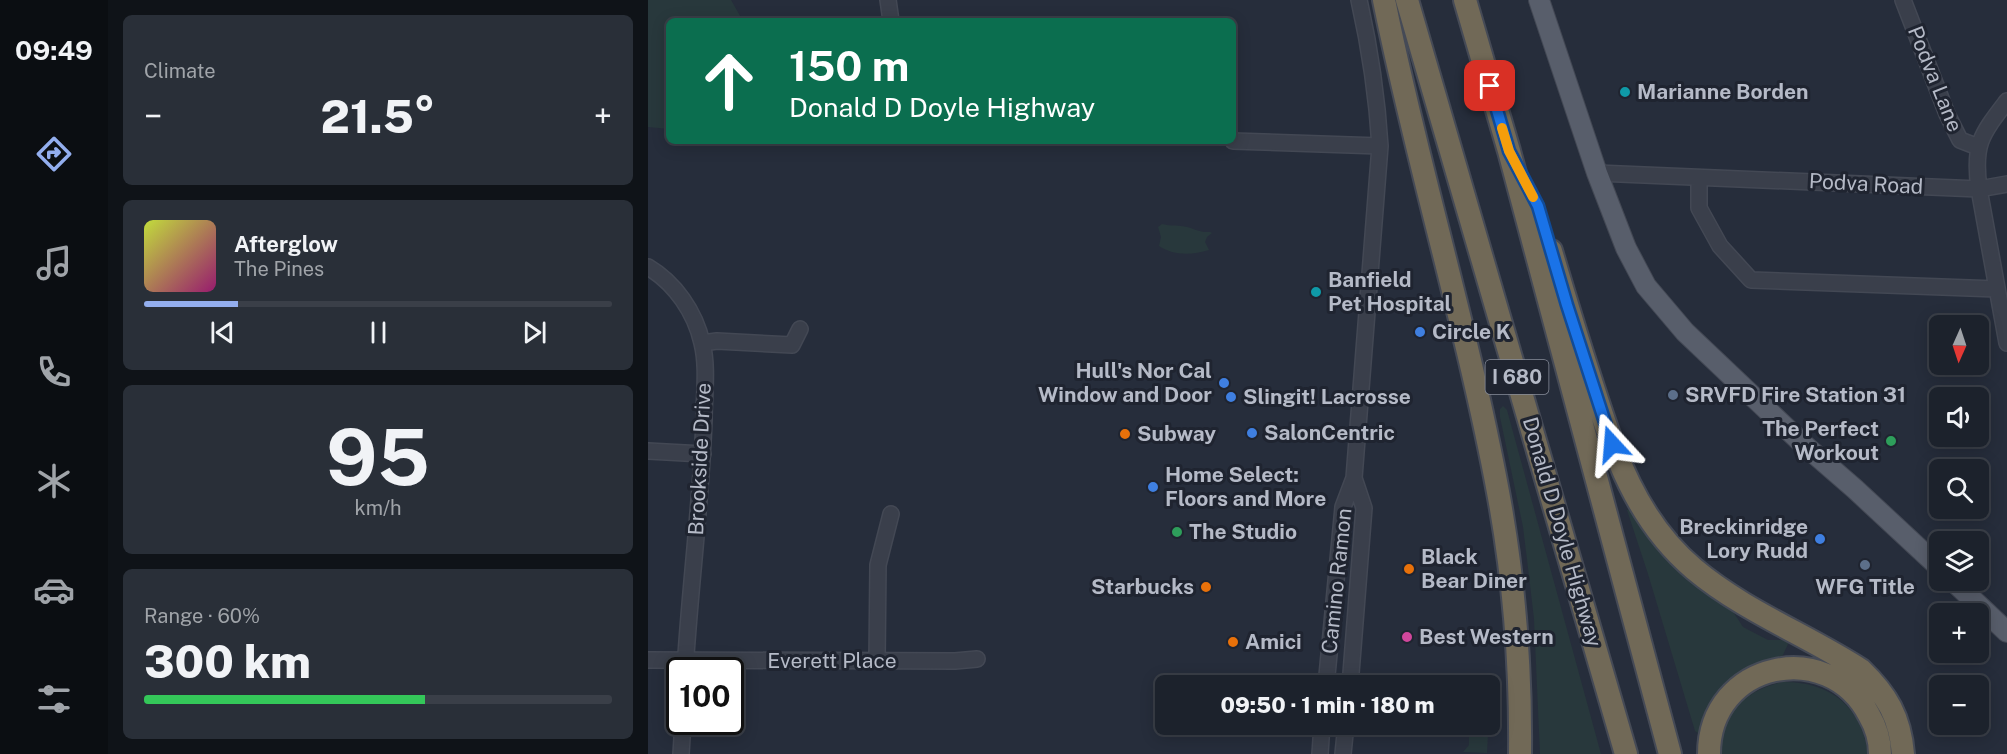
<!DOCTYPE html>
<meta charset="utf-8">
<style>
body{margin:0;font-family:"Public Sans",sans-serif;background:#292f38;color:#f1f3f6;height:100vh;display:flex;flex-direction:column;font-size:22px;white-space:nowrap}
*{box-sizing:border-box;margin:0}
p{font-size:20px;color:#a0a4a9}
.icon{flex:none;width:33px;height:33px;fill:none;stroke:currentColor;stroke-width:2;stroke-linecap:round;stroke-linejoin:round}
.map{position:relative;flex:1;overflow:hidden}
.drawer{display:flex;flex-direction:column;gap:15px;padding:15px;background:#0f1318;width:540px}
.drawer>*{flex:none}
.hud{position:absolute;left:18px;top:18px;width:570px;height:126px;border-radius:9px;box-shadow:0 3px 15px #0003,0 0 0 2px #3a3f48;background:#0b6e4f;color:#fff;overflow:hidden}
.needle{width:39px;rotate:183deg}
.fabs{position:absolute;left:1281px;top:315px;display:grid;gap:12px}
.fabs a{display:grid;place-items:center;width:60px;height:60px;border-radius:9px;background:#1c222c;box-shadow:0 3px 15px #0003,0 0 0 2px #3a3f48;font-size:30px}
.speed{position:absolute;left:18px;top:657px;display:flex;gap:12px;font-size:30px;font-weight:700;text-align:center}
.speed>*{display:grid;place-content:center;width:78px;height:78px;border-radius:50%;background:#1c222c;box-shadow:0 3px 15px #0003,0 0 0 2px #3a3f48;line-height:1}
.speed .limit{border:3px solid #111;border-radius:9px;background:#fff;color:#111}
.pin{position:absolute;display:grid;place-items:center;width:51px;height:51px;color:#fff;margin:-26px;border-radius:12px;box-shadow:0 3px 9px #0006}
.me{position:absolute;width:66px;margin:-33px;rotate:341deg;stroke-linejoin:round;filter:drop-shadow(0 0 4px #0008)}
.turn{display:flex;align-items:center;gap:21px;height:126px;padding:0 24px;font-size:27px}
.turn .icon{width:78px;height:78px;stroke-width:2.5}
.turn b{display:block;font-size:42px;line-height:51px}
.big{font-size:45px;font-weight:800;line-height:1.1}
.drawer .tile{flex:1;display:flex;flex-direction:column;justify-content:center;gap:9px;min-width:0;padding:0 21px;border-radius:9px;background:#292f38}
.drawer .dial{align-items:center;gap:0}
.dial b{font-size:78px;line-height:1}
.song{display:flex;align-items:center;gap:18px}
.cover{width:72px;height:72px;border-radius:9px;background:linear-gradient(135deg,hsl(70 70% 55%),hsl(320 70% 35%))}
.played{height:6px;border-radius:3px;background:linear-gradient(90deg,#93aeee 20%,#3a3f48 20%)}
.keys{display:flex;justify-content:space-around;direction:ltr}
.heat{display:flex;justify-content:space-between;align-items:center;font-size:33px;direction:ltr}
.charge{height:9px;border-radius:4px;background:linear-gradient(90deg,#34c759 60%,#3a3f48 0)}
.trip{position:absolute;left:507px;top:675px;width:345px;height:60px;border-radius:9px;background:#1c222c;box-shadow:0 3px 15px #0003,0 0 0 2px #3a3f48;font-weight:800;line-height:60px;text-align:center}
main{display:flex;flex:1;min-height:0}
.tab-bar{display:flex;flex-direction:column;width:108px;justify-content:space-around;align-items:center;background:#0b0e12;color:#a0a4a9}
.tab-bar .icon{width:42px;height:42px}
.tab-bar .selected{color:#93aeee}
.tab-bar b{font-size:27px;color:#f1f3f6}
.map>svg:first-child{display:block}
</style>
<main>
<nav class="tab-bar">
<b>09:49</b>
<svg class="icon selected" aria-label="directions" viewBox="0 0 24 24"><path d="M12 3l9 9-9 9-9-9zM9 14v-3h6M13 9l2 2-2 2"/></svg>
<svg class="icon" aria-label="music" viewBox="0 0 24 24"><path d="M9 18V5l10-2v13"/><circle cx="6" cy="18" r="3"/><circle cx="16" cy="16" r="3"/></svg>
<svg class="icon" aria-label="phone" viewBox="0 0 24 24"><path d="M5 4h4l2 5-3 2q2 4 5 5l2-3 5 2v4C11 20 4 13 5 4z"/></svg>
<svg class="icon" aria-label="climate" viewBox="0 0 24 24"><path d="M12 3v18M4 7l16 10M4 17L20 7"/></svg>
<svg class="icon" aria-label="car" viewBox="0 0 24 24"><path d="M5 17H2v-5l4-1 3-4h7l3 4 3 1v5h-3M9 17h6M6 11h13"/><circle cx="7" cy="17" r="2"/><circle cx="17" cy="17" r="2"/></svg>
<svg class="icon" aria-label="filters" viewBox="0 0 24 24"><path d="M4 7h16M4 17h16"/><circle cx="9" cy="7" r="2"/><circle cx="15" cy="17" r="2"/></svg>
</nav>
<section class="drawer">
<div class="tile"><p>Climate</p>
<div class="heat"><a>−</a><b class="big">21.5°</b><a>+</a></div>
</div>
<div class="tile">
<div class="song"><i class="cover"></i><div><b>Afterglow</b><p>The Pines</p></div></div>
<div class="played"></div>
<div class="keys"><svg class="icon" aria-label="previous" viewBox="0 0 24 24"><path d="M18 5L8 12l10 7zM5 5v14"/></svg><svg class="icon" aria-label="pause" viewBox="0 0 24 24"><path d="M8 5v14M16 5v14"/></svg><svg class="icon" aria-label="next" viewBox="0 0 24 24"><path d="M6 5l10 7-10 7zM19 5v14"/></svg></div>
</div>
<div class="tile dial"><b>95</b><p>km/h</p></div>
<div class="tile"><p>Range · 60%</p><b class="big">300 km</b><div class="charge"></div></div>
</section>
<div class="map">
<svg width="1359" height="754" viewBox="0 0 1359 754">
<rect width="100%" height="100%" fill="#262d3b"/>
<path fill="#28383c" d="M 0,0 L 83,0 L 95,21 L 21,21 L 21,129 L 0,127 Z
M 514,224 C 521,226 526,225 533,226 C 544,227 551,233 562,232 L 564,233 L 559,237 L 557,242 L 561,250 C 544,255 526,256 511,246 L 513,237 L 510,227 Z
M 855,406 L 859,410 L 953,754 L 892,754 L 886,619 L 881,576 L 875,527 L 852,417 L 852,409 Z
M 982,509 L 1041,579 L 1084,610 L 1095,627 L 1120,640 L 1135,640 L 1141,642 L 1132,661 L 1065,707 L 1051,734 L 1047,731 L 1000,574 L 979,510 Z
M 1134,682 C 1181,681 1214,706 1220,754 L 1072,754 C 1073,745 1074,735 1077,726 C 1086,701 1109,688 1134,682 Z
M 834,733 L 840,734 L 839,753 L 815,752 L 821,745 L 821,735 L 829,736 Z"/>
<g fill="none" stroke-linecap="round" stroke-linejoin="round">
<g stroke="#434854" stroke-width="18">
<path id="minor" d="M 240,0 L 243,21
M 1255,0 L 1299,114 L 1312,140 L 1330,147
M 1359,101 C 1333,135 1325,144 1331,189 L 1359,184
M 585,141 L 732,146
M 949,173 L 1331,189 L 1359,343
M 1051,178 L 1051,208 L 1072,246 L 1103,280 L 1349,289
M 0,267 C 27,283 47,312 54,343 C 60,367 56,395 56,420 C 53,504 42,587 37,670
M 54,343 L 69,341 L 144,345 L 152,329
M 0,451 L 55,454
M 0,660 L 307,661 L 329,659
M 229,661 L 230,565 L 243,514
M 678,686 L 695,507 L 706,478 L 732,146 C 729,96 722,49 711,0
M 702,686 L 716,508 L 706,478
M 33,754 L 35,722
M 672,754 L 674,724
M 695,754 L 698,724"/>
</g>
<g stroke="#434854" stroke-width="22">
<path id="major" d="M 891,0 L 949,173 L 978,248 L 998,286 L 1037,332 L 1154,443 L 1207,489 L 1292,568
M 1304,580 L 1359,632"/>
</g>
<g stroke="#454a56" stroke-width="26">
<path id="highway" d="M 736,0 C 769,165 819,326 850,492 C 866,578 873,667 872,754
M 759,0 L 978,754
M 817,0 L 861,151 L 1022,754
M 903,251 C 916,295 929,338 943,381 C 966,452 987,519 1046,569 C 1096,611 1159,635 1213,670 C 1239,695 1252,717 1255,754
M 1061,754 C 1061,661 1181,637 1221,715 C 1228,727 1232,740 1232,754"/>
</g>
<use href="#minor" stroke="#3a3f4b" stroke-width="15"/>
<use href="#major" stroke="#585e6b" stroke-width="20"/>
<use href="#highway" stroke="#716957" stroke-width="22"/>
</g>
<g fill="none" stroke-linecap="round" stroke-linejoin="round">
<g stroke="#114b97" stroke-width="15">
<path id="route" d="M 842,86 L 861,151 L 890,206 L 919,305 L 964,444"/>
</g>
<use href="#route" stroke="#1a73e8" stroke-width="10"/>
<path stroke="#f59e0b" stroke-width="10" d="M 854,128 L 861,151 L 885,197"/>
</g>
<g fill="#0f9aa8" stroke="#1f2430" stroke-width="2">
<circle cx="977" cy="92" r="6"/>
<circle cx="668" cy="292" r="6"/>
</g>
<g fill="#3f7fe0" stroke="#1f2430" stroke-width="2">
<circle cx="772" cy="332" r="6"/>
<circle cx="576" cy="383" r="6"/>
<circle cx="583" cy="397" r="6"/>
<circle cx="604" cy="433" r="6"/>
<circle cx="505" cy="487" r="6"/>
<circle cx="1172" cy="539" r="6"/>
</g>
<g fill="#5c6f8a" stroke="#1f2430" stroke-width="2">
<circle cx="1025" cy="395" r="6"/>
<circle cx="1217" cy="565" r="6"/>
</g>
<g fill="#e8710a" stroke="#1f2430" stroke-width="2">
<circle cx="477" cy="434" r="6"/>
<circle cx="761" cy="569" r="6"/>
<circle cx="558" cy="587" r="6"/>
<circle cx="585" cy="642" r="6"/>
</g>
<g fill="#2e9e5b" stroke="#1f2430" stroke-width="2">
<circle cx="1243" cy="441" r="6"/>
<circle cx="529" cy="532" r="6"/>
</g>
<circle fill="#d1479c" stroke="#1f2430" stroke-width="2" cx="759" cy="637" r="6"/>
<g text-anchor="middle" stroke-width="6" stroke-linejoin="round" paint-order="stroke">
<rect fill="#1f2430" stroke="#888d9a" stroke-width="1.5" x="837.5" y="360" width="63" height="34" rx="4.5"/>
<g font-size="20" font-weight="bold" fill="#b5bac7">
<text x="869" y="384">I 680</text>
</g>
<g font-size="21" fill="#b5bac7" stroke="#1f2430">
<text transform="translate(1287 79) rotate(68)" y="7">Podva Lane</text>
<text transform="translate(1218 184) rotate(3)" y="7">Podva Road</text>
<text transform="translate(52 459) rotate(-87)" y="7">Brookside Drive</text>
<text transform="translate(914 532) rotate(74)" y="7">Donald D Doyle Highway</text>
<text transform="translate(689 581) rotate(-84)" y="7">Camino Ramon</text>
<text x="184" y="668">Everett Place</text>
</g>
<g font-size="21" font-weight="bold" fill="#b5bac7" stroke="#1f2430" text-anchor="start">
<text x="989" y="99">Marianne Borden</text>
<text x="680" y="287">Banfield<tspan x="680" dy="24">Pet Hospital</tspan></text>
<text x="784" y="339">Circle K</text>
<text x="564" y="378" text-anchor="end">Hull's Nor Cal<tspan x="564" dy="24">Window and Door</tspan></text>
<text x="1037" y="402">SRVFD Fire Station 31</text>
<text x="595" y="404">Slingit! Lacrosse</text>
<text x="1231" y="436" text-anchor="end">The Perfect<tspan x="1231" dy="24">Workout</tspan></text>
<text x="616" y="440">SalonCentric</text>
<text x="489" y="441">Subway</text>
<text x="517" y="482">Home Select:<tspan x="517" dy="24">Floors and More</tspan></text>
<text x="1160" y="534" text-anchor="end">Breckinridge<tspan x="1160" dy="24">Lory Rudd</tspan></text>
<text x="541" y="539">The Studio</text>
<text x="773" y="564">Black<tspan x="773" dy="24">Bear Diner</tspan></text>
<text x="546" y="594" text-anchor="end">Starbucks</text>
<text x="1217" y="594" text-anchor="middle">WFG Title</text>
<text x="771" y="644">Best Western</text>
<text x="597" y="649">Amici</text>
</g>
</g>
</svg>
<div class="fabs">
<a><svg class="needle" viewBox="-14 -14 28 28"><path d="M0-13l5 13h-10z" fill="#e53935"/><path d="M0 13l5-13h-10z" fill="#a0a4a9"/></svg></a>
<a><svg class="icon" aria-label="sound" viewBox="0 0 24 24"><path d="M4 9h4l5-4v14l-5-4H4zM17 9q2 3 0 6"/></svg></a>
<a><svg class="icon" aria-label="search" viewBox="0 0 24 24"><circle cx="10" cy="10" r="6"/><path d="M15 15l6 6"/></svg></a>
<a><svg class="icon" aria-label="layers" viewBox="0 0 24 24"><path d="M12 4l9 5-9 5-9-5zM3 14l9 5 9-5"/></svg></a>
<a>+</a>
<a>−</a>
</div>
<div class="speed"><div class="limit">100</div></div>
<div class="pin" style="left:842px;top:86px;background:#d93025"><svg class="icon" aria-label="arrive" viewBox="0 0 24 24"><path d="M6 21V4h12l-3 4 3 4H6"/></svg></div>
<svg class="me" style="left:964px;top:444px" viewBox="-20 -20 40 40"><path d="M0-17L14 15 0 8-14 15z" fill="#1a73e8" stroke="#fff" stroke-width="4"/></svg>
<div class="trip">09:50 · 1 min · 180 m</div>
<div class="hud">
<div class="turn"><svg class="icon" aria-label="ahead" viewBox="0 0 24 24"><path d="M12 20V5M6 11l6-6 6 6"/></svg><div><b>150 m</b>Donald D Doyle Highway</div></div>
</div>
</div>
</main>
